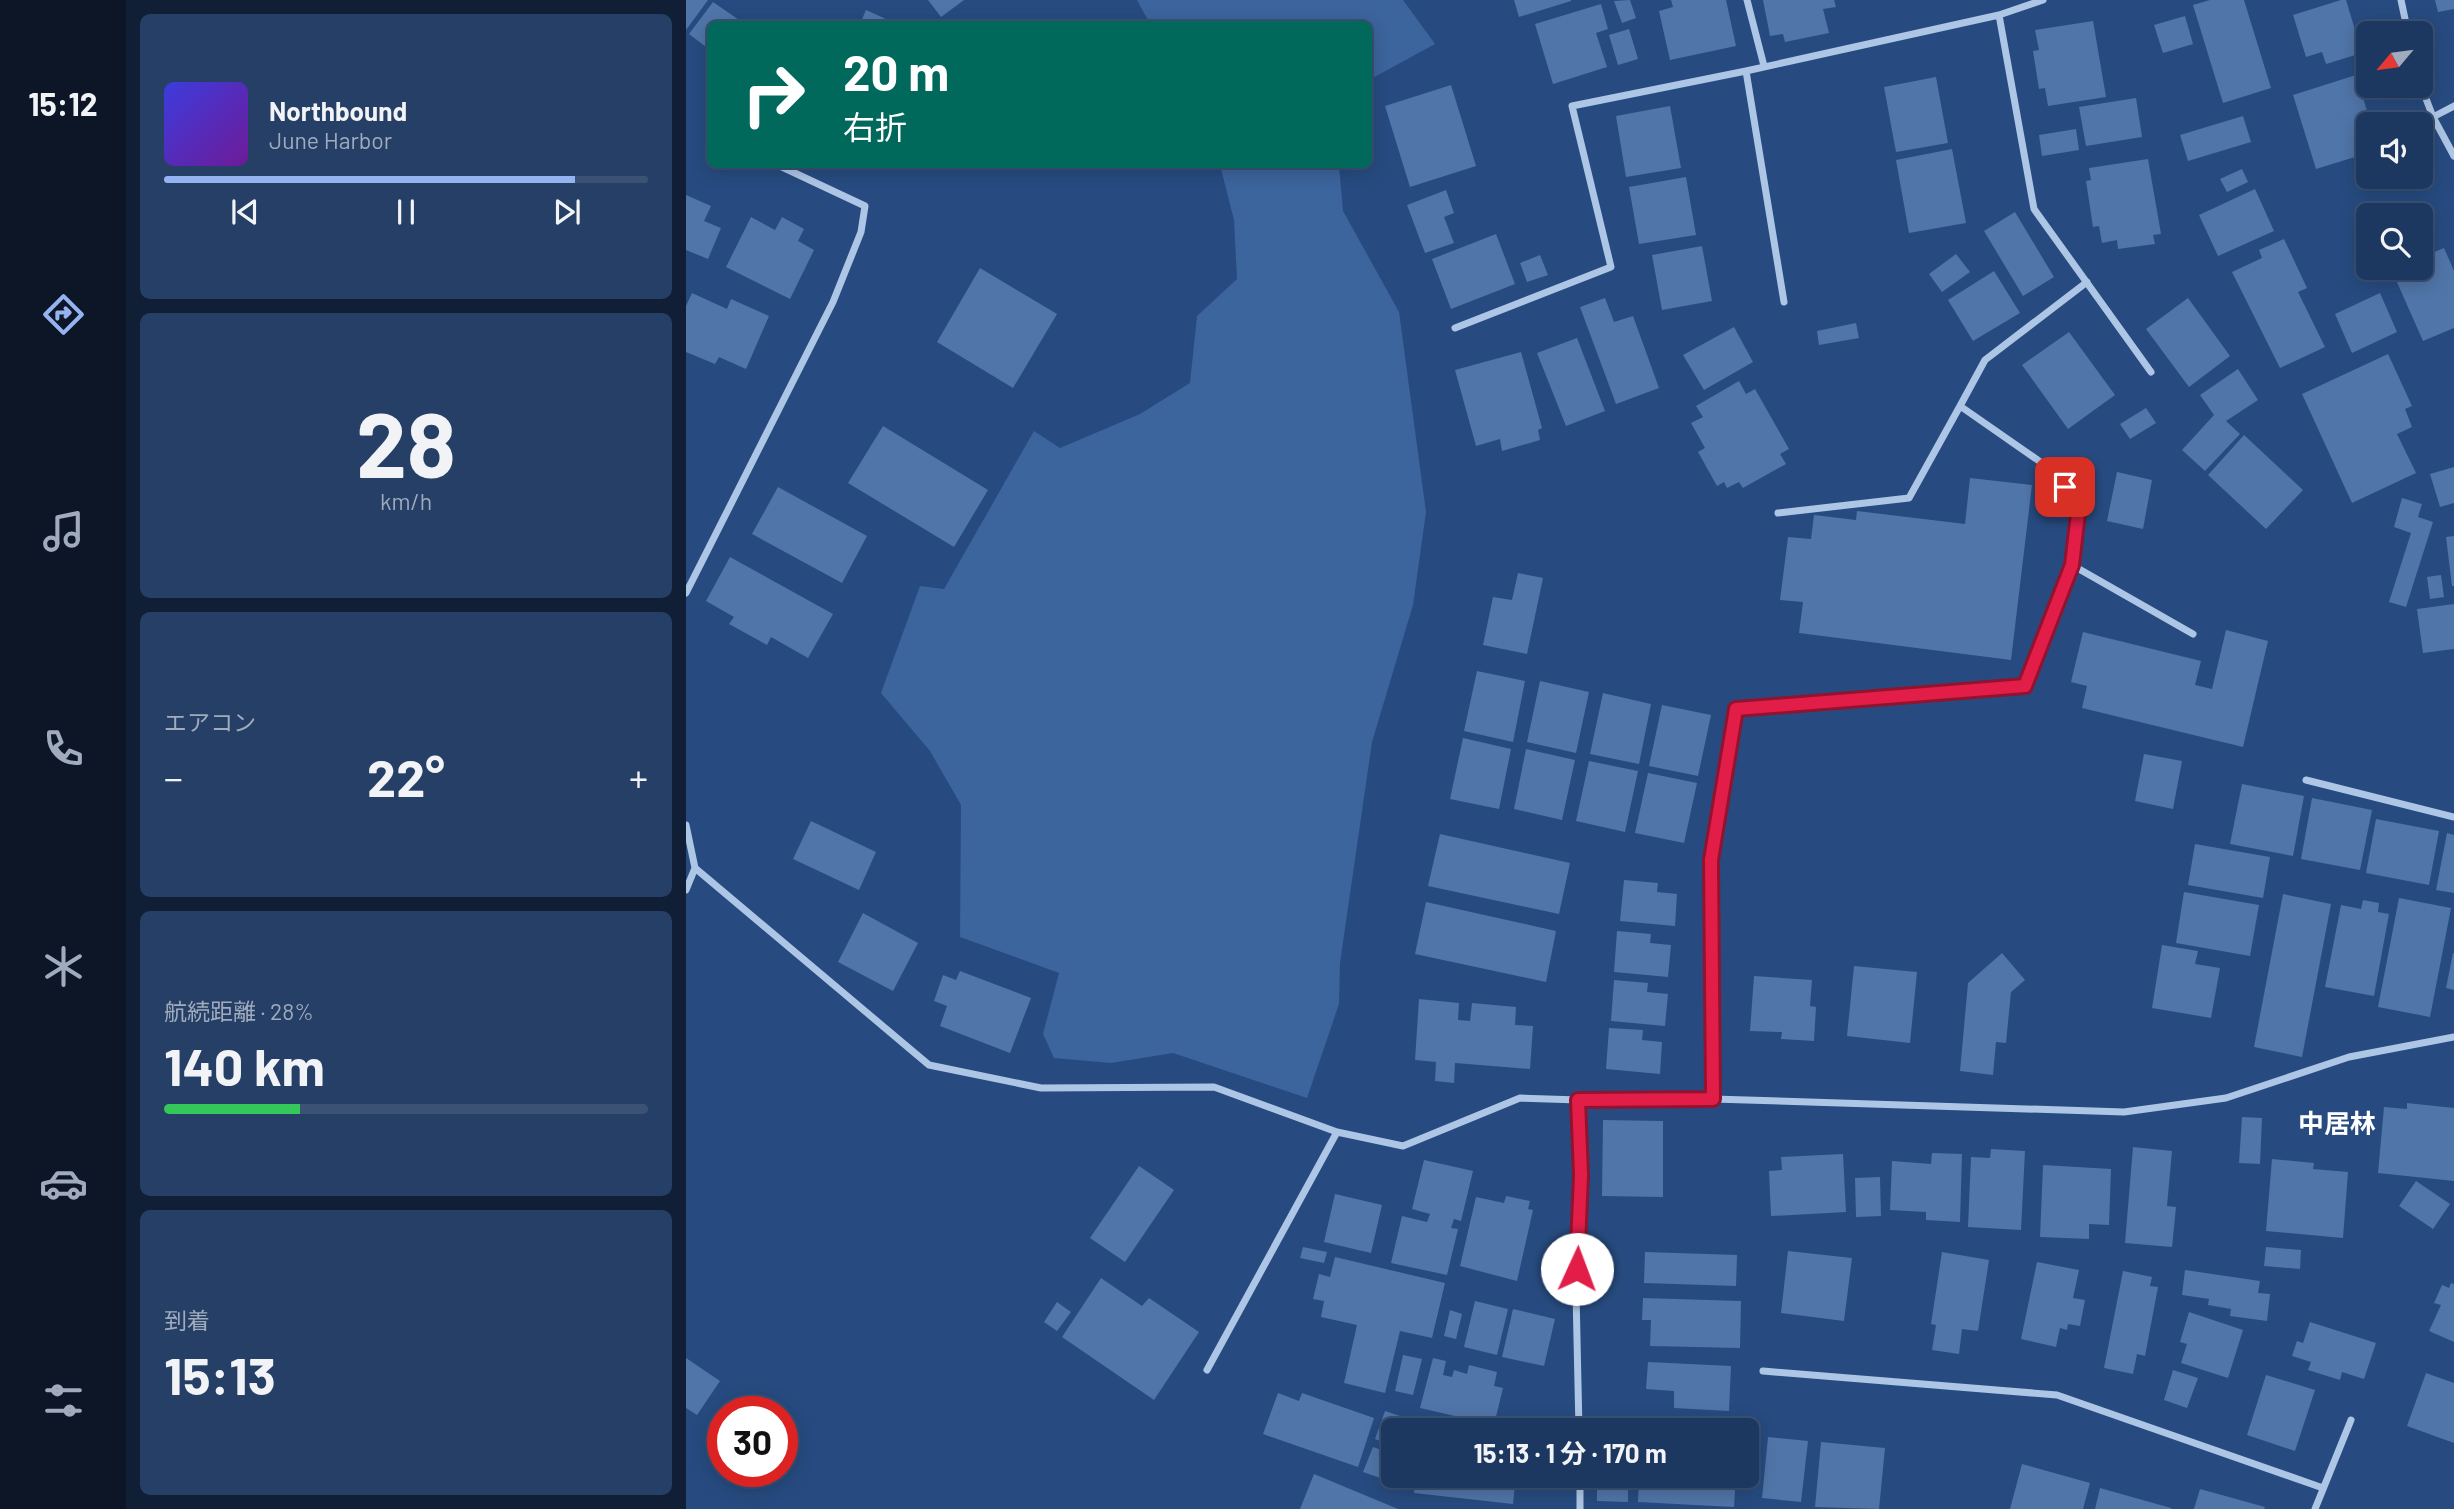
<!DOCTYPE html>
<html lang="ja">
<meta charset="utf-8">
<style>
body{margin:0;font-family:Barlow,"Noto Sans JP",sans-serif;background:#253f66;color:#f1f3f6;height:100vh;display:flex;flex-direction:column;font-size:26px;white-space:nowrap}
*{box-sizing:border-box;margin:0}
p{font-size:23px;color:#a0acbd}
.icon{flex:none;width:38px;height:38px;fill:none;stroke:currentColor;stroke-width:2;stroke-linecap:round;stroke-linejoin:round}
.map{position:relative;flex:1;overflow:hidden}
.panel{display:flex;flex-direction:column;gap:14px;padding:14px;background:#101f35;width:560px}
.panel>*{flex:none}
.banner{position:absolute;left:21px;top:21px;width:665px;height:147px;border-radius:10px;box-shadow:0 4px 18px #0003,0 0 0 2px #3b5275;background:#00695c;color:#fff;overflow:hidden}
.needle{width:46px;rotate:241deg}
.controls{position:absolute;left:1670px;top:21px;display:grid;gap:14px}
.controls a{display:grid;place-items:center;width:77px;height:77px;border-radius:10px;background:#1d3860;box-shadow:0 4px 18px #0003,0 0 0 2px #3b5275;font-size:35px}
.speed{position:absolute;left:21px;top:1396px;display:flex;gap:14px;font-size:35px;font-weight:700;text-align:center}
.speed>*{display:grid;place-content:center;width:91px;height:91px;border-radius:50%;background:#1d3860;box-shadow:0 4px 18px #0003,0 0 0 2px #3b5275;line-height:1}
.speed .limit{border:10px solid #d22;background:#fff;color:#111}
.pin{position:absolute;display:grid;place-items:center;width:60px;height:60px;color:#fff;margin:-30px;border-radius:14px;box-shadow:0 4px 10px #0006}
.me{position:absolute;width:77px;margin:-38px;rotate:2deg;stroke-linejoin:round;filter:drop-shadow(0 0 5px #0008)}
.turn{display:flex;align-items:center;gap:24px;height:147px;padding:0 21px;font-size:32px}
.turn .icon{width:91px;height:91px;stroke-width:2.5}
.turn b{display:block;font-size:49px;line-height:60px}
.big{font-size:52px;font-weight:700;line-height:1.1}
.panel .card{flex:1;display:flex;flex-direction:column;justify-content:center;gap:10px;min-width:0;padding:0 24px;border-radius:10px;background:#253f66}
.panel .dial{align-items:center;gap:0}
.dial b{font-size:91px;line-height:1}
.song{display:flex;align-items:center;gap:21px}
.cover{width:84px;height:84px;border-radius:10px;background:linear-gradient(135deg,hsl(240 70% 55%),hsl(280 70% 35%))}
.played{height:7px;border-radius:4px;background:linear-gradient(90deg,#95b2f1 85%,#3b5275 85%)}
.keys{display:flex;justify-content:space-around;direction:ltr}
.heat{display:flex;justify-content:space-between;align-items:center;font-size:38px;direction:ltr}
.charge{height:10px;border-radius:5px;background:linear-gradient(90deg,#34c759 28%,#3b5275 0)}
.trip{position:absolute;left:695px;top:1418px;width:378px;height:70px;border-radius:10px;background:#1d3860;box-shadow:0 4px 18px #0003,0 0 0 2px #3b5275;font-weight:700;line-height:70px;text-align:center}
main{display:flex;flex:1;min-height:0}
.tabs{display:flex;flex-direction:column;width:126px;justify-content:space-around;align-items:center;background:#0c1626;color:#a0acbd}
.tabs .icon{width:49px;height:49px}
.tabs .on{color:#95b2f1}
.tabs b{font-size:32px;color:#f1f3f6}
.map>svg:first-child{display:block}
</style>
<main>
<nav class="tabs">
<b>15:12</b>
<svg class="icon on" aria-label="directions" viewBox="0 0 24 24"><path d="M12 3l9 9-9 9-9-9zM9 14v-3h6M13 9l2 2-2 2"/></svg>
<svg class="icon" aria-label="music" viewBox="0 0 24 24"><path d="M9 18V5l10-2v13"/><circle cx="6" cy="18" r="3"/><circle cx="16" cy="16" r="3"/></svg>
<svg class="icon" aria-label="phone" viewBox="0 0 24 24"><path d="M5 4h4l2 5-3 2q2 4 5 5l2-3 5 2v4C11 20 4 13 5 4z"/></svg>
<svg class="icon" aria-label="climate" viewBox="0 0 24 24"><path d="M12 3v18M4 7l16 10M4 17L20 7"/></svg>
<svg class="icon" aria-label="car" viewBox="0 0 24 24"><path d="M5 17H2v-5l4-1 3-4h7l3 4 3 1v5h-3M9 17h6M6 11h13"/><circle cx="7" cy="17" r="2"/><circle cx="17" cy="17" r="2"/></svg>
<svg class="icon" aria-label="filters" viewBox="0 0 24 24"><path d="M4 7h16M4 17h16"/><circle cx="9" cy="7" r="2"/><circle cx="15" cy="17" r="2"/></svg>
</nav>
<section class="panel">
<div class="card">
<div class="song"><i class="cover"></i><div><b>Northbound</b><p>June Harbor</p></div></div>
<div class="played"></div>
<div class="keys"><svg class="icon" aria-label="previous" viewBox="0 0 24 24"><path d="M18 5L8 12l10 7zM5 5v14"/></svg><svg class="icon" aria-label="pause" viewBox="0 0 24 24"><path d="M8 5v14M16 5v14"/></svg><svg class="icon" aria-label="next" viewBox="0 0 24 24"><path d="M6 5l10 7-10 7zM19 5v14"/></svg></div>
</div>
<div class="card dial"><b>28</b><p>km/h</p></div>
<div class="card"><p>エアコン</p>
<div class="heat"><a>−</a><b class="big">22°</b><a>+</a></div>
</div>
<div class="card"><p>航続距離 · 28%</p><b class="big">140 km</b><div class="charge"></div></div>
<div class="card"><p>到着</p><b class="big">15:13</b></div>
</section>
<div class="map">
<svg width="1768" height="1509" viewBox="0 0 1768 1509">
<rect width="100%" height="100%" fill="#274b80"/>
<path fill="#3c649d" d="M 451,0 L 717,0 L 749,44 L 683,80 L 682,24 L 464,24 Z
M 534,165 L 653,165 L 657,211 L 713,312 L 740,512 L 727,605 L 686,742 L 654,963 L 653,1004 L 621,1098 L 487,1053 L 425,1063 L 368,1058 L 357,1034 L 373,973 L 274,937 L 275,805 L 244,751 L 195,693 L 234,586 L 258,589 L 348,431 L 374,448 L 454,414 L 504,383 L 511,316 L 551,279 L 548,220 Z"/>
<path fill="#5075a8" d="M 0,0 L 22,0 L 0,30 Z
M 242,0 L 278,0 L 255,17 Z
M 828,0 L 885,0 L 885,1 L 833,17 Z
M 944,0 L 950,18 L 936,23 L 928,1 Z
M 985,0 L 1040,0 L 1050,46 L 984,60 L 973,11 L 987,7 Z
M 1077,0 L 1148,0 L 1150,7 L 1137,9 L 1143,33 L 1099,42 L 1097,34 L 1084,36 Z
M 1524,0 L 1558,0 L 1585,88 L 1537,103 L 1507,5 Z
M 1655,0 L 1660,0 L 1676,53 L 1640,64 L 1636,52 L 1620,57 L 1607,15 Z
M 1749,0 L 1768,0 L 1768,9 L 1752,12 Z
M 27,2 L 59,24 L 24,24 L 24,50 L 3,34 Z
M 915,4 L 922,29 L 910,33 L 921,67 L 867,84 L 849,24 Z
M 180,10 L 211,24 L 174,24 Z
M 1499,16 L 1507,44 L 1477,53 L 1468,25 Z
M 1407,21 L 1420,97 L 1362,106 L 1359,88 L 1353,89 L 1347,51 L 1353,50 L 1349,30 Z
M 943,29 L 952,59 L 932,65 L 923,35 Z
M 1670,75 L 1685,124 L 1682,124 L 1682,153 L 1630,169 L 1607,95 Z
M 1250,77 L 1262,143 L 1210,152 L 1198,87 Z
M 765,85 L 790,166 L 724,187 L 699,106 Z
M 1450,98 L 1456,137 L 1400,146 L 1393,107 Z
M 984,106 L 995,168 L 940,177 L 930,116 Z
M 1557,116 L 1565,142 L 1502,161 L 1494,135 Z
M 1390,129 L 1393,150 L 1356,156 L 1353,135 Z
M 1266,149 L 1280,223 L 1223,233 L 1210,160 Z
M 1462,159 L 1475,234 L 1467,235 L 1469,244 L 1432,249 L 1431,240 L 1416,243 L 1413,226 L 1407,227 L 1400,181 L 1405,180 L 1403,168 Z
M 1556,169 L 1562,182 L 1541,192 L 1534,179 Z
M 1000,177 L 1010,235 L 953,244 L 943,187 Z
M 1569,189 L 1588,231 L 1532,256 L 1513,215 Z
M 760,190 L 768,213 L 758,217 L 768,243 L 739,253 L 721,205 Z
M 0,195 L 25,206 L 18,221 L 35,228 L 22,259 L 0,250 Z
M 1329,212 L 1368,277 L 1337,296 L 1298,231 Z
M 65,217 L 89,230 L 96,217 L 118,229 L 112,241 L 128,250 L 104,299 L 40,267 Z
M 810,234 L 829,284 L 765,309 L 746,259 Z
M 1598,239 L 1621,288 L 1612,292 L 1639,347 L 1594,368 L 1546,272 L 1576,258 L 1573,250 Z
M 1016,246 L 1026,301 L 976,310 L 966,255 Z
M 1758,248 L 1768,271 L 1768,328 L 1737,341 L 1706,271 L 1713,268 L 1734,268 L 1734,258 Z
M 1270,254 L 1284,272 L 1256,292 L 1243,274 Z
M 854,255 L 862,275 L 841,282 L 834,263 Z
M 294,268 L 371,314 L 327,388 L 251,342 Z
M 1308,271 L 1334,313 L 1287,341 L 1262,300 Z
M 6,293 L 41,309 L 45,299 L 83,316 L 60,369 L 33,357 L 29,364 L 0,352 L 0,306 Z
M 1694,293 L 1711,332 L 1666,353 L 1649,314 Z
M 919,298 L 928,322 L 947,316 L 973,388 L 930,404 L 894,307 Z
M 1502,298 L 1544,356 L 1503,387 L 1460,329 Z
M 1170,323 L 1173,338 L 1133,345 L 1131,331 Z
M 1048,327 L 1067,362 L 1018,390 L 997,355 Z
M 1383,332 L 1429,395 L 1382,429 L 1336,365 Z
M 891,338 L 919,411 L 880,426 L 851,353 Z
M 835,352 L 856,428 L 852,430 L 854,440 L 816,451 L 814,439 L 790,446 L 769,370 Z
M 1702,354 L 1726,406 L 1719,409 L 1726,427 L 1711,434 L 1730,473 L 1666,503 L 1616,394 Z
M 1552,369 L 1572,400 L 1540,421 L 1554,434 L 1519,471 L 1496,450 L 1528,415 L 1514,395 Z
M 1053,381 L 1060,394 L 1069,389 L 1103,449 L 1094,454 L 1100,464 L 1057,488 L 1053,482 L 1041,488 L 1038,482 L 1031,486 L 1012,452 L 1019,448 L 1005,423 L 1017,417 L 1010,406 Z
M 1460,408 L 1470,423 L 1444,439 L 1434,424 Z
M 197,426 L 302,490 L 268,547 L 162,483 Z
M 1558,435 L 1617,490 L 1580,529 L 1522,475 Z
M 1768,467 L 1768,503 L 1754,507 L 1744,474 Z
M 1431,472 L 1466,480 L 1457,529 L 1421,521 Z
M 1284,478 L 1346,485 L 1325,660 L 1113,633 L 1117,602 L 1094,600 L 1102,537 L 1125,539 L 1128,515 L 1170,520 L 1171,511 L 1279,524 Z
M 92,487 L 181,536 L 156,583 L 66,534 Z
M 1716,498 L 1736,504 L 1732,517 L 1747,522 L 1720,607 L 1703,602 L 1725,533 L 1708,527 Z
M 1768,536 L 1768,586 L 1766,586 L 1760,537 Z
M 44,557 L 147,614 L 122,658 L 85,637 L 81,645 L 43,624 L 48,617 L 20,601 Z
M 832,573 L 857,578 L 841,654 L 797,645 L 807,597 L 826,600 Z
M 1755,575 L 1758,597 L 1744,599 L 1741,577 Z
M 1768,604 L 1768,649 L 1737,653 L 1731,609 Z
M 1540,630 L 1582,641 L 1557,747 L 1396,708 L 1401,686 L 1385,682 L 1397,632 L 1515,661 L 1509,685 L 1526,689 Z
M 791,671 L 839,681 L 827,742 L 778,731 Z
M 854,681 L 903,692 L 890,753 L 841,742 Z
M 917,693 L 965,704 L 953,764 L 904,754 Z
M 976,705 L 1025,715 L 1012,776 L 963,766 Z
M 777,738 L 825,749 L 813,809 L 764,799 Z
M 840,749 L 889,760 L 876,820 L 828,809 Z
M 1458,754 L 1496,761 L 1487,809 L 1449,801 Z
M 903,761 L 952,771 L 939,832 L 890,821 Z
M 962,773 L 1011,783 L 998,843 L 949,833 Z
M 1556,784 L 1618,796 L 1607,856 L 1544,844 Z
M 1626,798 L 1686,810 L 1674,870 L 1615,859 Z
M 1690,819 L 1753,831 L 1743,885 L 1680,873 Z
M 125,821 L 190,852 L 173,890 L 107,859 Z
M 1761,833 L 1768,835 L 1768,893 L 1750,890 Z
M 754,834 L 884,863 L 873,914 L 742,886 Z
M 1509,844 L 1584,857 L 1577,898 L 1502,885 Z
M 938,880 L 972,883 L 971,892 L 991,894 L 989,926 L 934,921 Z
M 1498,892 L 1573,905 L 1564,956 L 1490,943 Z
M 1597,894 L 1645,904 L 1616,1057 L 1568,1047 Z
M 1713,898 L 1765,908 L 1744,1017 L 1692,1007 Z
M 1677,900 L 1693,903 L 1692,912 L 1703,914 L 1688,996 L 1639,987 L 1655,905 L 1675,909 Z
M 740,902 L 870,931 L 860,982 L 729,954 Z
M 177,913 L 232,943 L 207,991 L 152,962 Z
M 931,931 L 965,934 L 964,943 L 985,945 L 982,977 L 928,972 Z
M 1476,945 L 1512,951 L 1509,964 L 1534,968 L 1525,1018 L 1466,1008 Z
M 1316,953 L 1339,980 L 1325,992 L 1320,1043 L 1310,1042 L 1307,1075 L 1274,1071 L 1282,983 Z
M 1767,953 L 1768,953 L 1768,990 L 1760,988 Z
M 1168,966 L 1231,972 L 1224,1043 L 1161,1036 Z
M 274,971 L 345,998 L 324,1053 L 254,1026 L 261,1006 L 248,1001 L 257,975 L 270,980 Z
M 1068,976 L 1126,980 L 1124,1006 L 1130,1007 L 1128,1041 L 1095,1039 L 1096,1032 L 1064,1031 Z
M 928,980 L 962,983 L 961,992 L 982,994 L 979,1026 L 925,1021 Z
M 733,999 L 773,1003 L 772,1020 L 784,1021 L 786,1003 L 830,1007 L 829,1025 L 847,1026 L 844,1069 L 769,1063 L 768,1083 L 749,1081 L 750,1062 L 729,1060 Z
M 923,1028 L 957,1030 L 956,1040 L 976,1042 L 974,1074 L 920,1069 Z
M 1721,1103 L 1768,1108 L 1768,1181 L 1692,1173 L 1698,1107 L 1721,1109 Z
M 1556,1117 L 1576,1118 L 1574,1164 L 1553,1163 Z
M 917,1120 L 977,1121 L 977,1197 L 916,1196 Z
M 1447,1147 L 1486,1151 L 1481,1206 L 1490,1207 L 1486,1247 L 1439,1243 Z
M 1305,1149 L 1339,1151 L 1335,1230 L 1282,1227 L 1285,1157 L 1304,1158 Z
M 1246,1153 L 1276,1154 L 1274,1222 L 1240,1220 L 1240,1212 L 1204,1210 L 1206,1161 L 1245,1164 Z
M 1157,1154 L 1160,1212 L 1085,1216 L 1083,1171 L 1096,1170 L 1095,1157 Z
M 1586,1159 L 1628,1163 L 1627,1169 L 1662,1172 L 1657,1238 L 1580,1231 Z
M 738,1160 L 787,1171 L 775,1221 L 768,1219 L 765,1228 L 772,1229 L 761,1275 L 705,1263 L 716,1216 L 741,1222 L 744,1214 L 726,1209 Z
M 1357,1165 L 1425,1169 L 1423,1225 L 1403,1224 L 1403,1239 L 1354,1237 Z
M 453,1166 L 488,1190 L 439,1262 L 404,1238 Z
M 1194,1177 L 1195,1216 L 1170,1217 L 1169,1178 Z
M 1730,1181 L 1764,1204 L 1747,1229 L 1713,1206 Z
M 649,1194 L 696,1205 L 685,1253 L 638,1242 Z
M 820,1196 L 844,1201 L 842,1209 L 847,1210 L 831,1281 L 774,1266 L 790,1197 L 818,1203 Z
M 617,1247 L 641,1252 L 638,1263 L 614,1258 Z
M 1580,1247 L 1615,1250 L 1614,1269 L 1578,1266 Z
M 1102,1251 L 1166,1258 L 1158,1321 L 1095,1313 Z
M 959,1252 L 1051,1255 L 1050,1286 L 958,1283 Z
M 1256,1252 L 1303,1260 L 1292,1331 L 1276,1329 L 1273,1354 L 1246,1350 L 1250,1325 L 1245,1324 Z
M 649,1257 L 759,1283 L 746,1338 L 714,1331 L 699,1393 L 658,1383 L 671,1325 L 635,1317 L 638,1301 L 627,1299 L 633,1274 L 644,1277 Z
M 1351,1262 L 1393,1270 L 1387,1298 L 1399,1300 L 1394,1326 L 1382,1324 L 1381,1330 L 1374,1328 L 1370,1347 L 1335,1339 Z
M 1499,1270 L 1574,1281 L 1572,1293 L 1584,1294 L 1581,1321 L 1544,1316 L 1545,1309 L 1522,1305 L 1523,1299 L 1496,1295 Z
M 1437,1271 L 1466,1277 L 1464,1286 L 1472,1287 L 1459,1356 L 1451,1354 L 1447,1374 L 1418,1368 Z
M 415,1278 L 456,1306 L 463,1298 L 513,1332 L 468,1400 L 376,1337 Z
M 1765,1283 L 1768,1284 L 1768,1342 L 1743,1331 L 1755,1305 L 1748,1303 L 1756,1285 L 1763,1288 Z
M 957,1298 L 1055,1301 L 1054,1348 L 964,1346 L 965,1320 L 956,1320 Z
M 789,1301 L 822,1309 L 811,1355 L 778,1347 Z
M 371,1302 L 385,1312 L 371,1331 L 358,1322 Z
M 827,1309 L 869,1319 L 858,1366 L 816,1357 Z
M 764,1310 L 776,1314 L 770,1339 L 758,1336 Z
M 1503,1312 L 1557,1330 L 1542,1378 L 1495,1363 L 1501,1344 L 1494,1342 Z
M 1624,1322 L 1690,1343 L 1678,1379 L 1656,1372 L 1654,1380 L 1622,1370 L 1625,1362 L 1606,1356 L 1611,1341 L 1617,1343 Z
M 717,1355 L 736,1359 L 727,1395 L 709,1391 Z
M 0,1358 L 34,1381 L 11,1415 L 0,1408 Z
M 747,1358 L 760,1361 L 757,1375 L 766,1377 L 768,1370 L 781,1374 L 783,1365 L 811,1372 L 808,1386 L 817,1388 L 808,1425 L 734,1408 Z
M 962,1362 L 1045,1366 L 1043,1411 L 988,1408 L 988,1391 L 960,1389 Z
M 1487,1370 L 1512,1378 L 1501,1408 L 1478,1400 Z
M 1740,1373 L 1768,1383 L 1768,1443 L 1721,1426 Z
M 1580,1375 L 1629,1390 L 1609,1451 L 1561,1435 Z
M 592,1393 L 613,1401 L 616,1393 L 688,1418 L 672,1467 L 577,1434 Z
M 699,1411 L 732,1422 L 729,1430 L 707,1430 L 707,1446 L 689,1439 Z
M 914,1424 L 949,1426 L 949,1430 L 914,1430 Z
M 1082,1437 L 1122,1441 L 1115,1502 L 1076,1498 Z
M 1135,1442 L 1199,1448 L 1193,1509 L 1129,1507 Z
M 687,1447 L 707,1454 L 707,1471 L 703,1481 L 677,1472 Z
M 1336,1464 L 1404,1483 L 1397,1509 L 1324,1509 Z
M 628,1474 L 712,1509 L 614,1509 Z
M 730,1475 L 830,1475 L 827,1504 L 728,1493 Z
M 953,1475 L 1050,1475 L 1048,1507 L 952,1502 Z
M 911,1481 L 942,1483 L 942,1502 L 911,1501 Z
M 1414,1488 L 1485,1508 L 1485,1509 L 1409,1509 Z
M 1514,1489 L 1579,1507 L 1578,1509 L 1508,1509 Z"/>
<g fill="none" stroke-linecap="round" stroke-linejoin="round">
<path stroke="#aec6e6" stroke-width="7" d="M 1061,0 L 1078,66
M 1715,0 L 1722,33
M 1313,15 L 1348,209 L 1465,372
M 1060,71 L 1098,302
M 1734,83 L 1747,117 L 1768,156
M 1747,117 L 1768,106
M 769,328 L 925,267 L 886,106 L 1060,71 L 1313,15 L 1357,0
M 1092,513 L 1223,498 L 1274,406
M 1386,565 L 1507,634
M 0,593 L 147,302 L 175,232 L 179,206 L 96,167
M 1620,780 L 1768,817
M 0,825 L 9,868 L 243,1065 L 355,1088 L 528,1087 L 651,1132 L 717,1146 L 834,1098 L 893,1100 L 1027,1099 L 1438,1112 L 1540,1098 L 1663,1057 L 1768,1037
M 0,890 L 9,868
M 1027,1099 L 1025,860 L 1050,709 L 1339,686 L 1386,565 L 1393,505 L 1366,470 L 1274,406 L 1299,360 L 1401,282
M 893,1100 L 895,1175 L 890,1293 L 893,1430
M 521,1370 L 651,1132
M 1077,1371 L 1371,1395 L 1637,1488
M 894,1509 L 894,1475
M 1629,1509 L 1665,1420"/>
</g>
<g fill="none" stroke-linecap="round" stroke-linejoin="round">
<g stroke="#92132f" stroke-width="18">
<path id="route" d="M 891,1269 L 895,1175 L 892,1100 L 1027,1099 L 1025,860 L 1050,709 L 1339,686 L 1386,565 L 1393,505 L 1379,487"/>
</g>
<use href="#route" stroke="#e11d48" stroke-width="12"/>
</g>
<g text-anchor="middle" stroke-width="7" stroke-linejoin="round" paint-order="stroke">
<g font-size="26" font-weight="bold" fill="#fff" stroke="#274b80">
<text x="1651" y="1133">中居林</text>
</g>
</g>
</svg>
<div class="controls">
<a><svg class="needle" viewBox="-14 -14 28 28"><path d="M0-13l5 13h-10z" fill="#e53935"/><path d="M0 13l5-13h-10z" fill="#a0acbd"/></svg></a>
<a><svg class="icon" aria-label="sound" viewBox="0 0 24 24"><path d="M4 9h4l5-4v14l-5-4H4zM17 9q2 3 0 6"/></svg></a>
<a><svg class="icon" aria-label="search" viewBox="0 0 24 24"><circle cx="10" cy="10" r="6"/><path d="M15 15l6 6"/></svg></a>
</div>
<div class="speed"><div class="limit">30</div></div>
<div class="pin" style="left:1379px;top:487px;background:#d93025"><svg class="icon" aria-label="arrive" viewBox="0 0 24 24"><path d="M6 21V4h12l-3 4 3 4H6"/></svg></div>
<svg class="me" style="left:891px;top:1269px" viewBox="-20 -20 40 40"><circle r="19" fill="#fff"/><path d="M0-13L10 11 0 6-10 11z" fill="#e11d48"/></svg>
<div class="trip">15:13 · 1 分 · 170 m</div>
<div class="banner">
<div class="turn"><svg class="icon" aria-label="right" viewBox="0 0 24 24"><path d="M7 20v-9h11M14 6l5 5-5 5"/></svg><div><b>20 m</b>右折</div></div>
</div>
</div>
</main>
